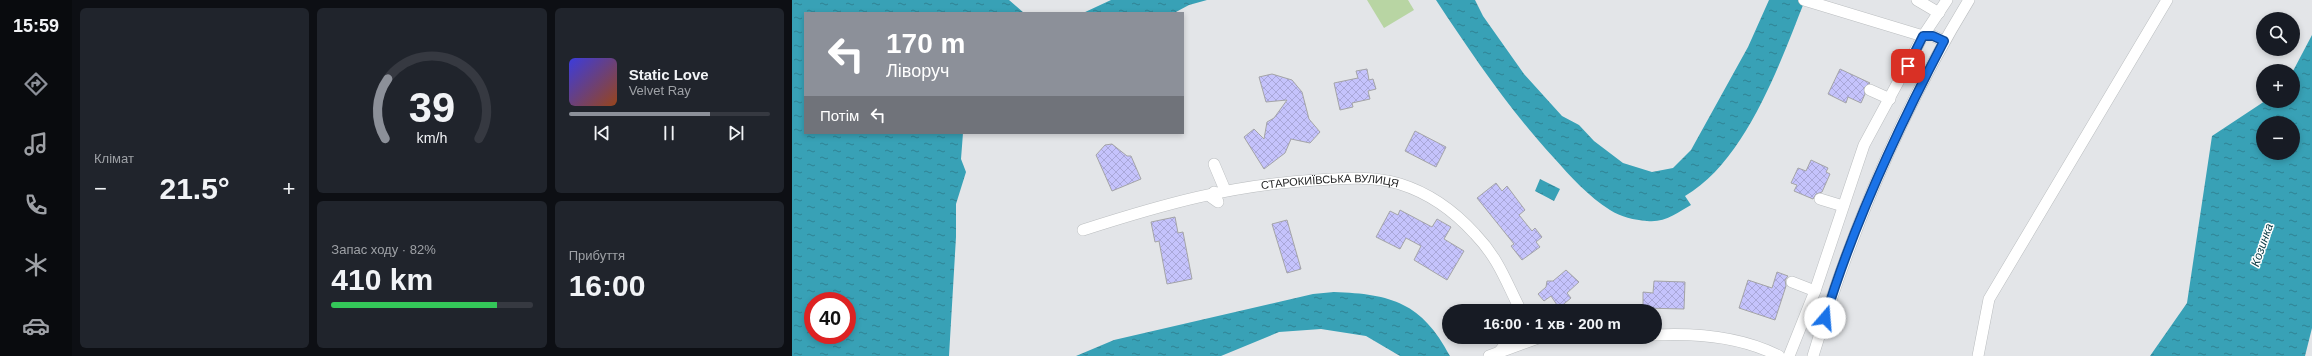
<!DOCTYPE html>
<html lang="uk">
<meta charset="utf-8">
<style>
body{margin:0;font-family:Helvetica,sans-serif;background:#20242c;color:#f1f3f6;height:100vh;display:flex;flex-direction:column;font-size:15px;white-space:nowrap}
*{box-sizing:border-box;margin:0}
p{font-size:13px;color:#9ea1a6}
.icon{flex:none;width:22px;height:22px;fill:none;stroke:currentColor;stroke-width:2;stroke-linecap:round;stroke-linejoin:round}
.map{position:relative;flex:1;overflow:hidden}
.drawer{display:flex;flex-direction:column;gap:8px;padding:8px;background:#0d0f14;width:720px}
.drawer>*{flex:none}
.banner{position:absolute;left:12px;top:12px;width:380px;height:122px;border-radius:0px;box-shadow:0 2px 6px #0003;background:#8c9099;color:#fff;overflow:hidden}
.buttons{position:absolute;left:1464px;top:12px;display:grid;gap:8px}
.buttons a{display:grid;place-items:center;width:44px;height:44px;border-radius:50%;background:#171b24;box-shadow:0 2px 6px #0003;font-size:20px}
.speed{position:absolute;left:12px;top:292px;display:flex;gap:8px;font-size:20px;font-weight:700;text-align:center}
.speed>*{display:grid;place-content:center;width:52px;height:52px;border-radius:50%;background:#171b24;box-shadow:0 2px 6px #0003;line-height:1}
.speed .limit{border:6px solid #d22;background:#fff;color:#111}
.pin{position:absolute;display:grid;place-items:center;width:34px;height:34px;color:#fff;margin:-17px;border-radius:8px;box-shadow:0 2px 6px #0006}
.me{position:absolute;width:44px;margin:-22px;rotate:18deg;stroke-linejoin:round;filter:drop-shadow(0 0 3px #0008)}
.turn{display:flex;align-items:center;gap:14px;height:84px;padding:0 16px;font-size:18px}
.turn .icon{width:52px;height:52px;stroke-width:2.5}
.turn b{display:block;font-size:28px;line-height:34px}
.then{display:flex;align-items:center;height:38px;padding:0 16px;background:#0003;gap:8px;font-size:15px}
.big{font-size:30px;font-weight:700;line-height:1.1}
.drawer .widget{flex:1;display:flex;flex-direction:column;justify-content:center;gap:6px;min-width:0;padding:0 14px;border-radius:6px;background:#20242c}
.drawer .dial{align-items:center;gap:0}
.dial svg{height:104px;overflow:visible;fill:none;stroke:#363941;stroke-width:7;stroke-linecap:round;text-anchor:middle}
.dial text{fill:#f1f3f6;stroke:none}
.song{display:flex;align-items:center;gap:12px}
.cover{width:48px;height:48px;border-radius:6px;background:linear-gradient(135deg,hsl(240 70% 55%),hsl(20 70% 35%))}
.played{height:4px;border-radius:2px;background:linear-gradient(90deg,#8c9099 70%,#363941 70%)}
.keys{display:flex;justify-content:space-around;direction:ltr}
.heat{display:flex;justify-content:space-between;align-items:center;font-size:22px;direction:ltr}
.charge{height:6px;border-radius:3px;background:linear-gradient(90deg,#34c759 82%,#363941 0)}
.drawer .tiles{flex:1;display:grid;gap:8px;grid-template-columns:repeat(3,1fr)}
.widget:first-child{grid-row:span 2}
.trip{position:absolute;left:650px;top:304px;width:220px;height:40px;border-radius:20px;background:#171b24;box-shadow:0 2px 6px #0003;font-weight:700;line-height:40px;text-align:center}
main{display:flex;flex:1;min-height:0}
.dock{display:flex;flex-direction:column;width:72px;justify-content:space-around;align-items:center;background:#090b0e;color:#9ea1a6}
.dock .icon{width:28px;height:28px}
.dock .current{color:#8c9099}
.dock b{font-size:18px;color:#f1f3f6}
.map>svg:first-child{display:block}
</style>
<main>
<nav class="dock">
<b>15:59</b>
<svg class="icon current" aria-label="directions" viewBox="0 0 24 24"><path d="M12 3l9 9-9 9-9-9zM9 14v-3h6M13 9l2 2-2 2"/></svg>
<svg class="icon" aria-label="music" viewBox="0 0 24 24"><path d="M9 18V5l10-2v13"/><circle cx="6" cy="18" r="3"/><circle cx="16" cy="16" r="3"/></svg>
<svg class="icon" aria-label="phone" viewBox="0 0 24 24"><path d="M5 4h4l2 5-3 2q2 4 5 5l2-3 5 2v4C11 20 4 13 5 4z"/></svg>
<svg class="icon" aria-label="climate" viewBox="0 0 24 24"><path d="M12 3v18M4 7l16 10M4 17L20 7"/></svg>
<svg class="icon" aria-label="car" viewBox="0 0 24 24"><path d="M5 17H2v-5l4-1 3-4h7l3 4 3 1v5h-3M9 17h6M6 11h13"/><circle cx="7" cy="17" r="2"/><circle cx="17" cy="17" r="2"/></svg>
</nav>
<section class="drawer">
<div class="tiles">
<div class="widget"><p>Клімат</p>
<div class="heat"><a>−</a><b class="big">21.5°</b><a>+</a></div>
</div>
<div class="widget dial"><svg viewBox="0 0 100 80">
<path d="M14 69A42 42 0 1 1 86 69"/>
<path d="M14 69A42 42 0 0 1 16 23" stroke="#8c9099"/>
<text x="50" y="56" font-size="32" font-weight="700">39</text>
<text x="50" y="72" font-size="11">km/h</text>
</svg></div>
<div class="widget">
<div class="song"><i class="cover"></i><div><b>Static Love</b><p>Velvet Ray</p></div></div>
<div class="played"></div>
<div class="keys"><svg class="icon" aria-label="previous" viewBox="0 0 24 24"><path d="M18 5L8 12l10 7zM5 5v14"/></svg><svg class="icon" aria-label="pause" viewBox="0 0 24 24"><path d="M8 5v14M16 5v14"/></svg><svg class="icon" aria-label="next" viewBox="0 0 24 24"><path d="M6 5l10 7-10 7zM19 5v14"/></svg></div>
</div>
<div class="widget"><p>Запас ходу · 82%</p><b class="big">410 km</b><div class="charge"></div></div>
<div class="widget"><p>Прибуття</p><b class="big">16:00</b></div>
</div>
</section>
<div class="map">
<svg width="1520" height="356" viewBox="0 0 1520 356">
<defs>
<pattern id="water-ripples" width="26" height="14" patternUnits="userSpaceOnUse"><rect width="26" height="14" fill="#38a1b6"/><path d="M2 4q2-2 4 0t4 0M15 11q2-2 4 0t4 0" fill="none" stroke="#2f8394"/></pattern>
<pattern id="building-cross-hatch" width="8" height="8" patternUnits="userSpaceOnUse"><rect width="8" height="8" fill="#c5c3fc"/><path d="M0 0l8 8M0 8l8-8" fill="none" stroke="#a9a7d8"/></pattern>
</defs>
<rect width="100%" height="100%" fill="#e3e5e8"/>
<path fill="#b8d5a3" d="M 575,0 L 616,0 L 622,10 L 592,28 Z"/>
<path fill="url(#water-ripples)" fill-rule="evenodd" d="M 0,0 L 217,0 L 232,13 L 13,13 L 13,133 L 171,133 L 169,159 L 174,172 L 164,204 L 164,237 L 157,356 L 0,356 ZM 21,301 L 55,301 L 55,335 L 21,335 Z
M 319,0 L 415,0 L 397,5 L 382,13 L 291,13 Z
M 644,0 L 683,0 L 691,16 L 732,74 L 770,116 L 787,125 L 802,141 L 831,163 L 860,172 L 881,168 L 899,150 L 956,47 L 977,0 L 1013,0 C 988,63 954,161 893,196 L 899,205 C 885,213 873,223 855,221 C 842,220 829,217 818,210 C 797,197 778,176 762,158 C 717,109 681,56 644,0 Z
M 1520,35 L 1520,328 L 1513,356 L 1358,356 L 1395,303 L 1420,136 L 1473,101 L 1501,101 L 1501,71 ZM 1471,123 L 1501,123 L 1501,153 L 1471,153 Z
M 748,179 L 768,189 L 762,201 L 743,191 Z
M 542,292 C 600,294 630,303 658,356 L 608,356 L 574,336 L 529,329 L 487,332 L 429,356 L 284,356 L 322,340 L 521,294 Z"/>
<path fill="url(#building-cross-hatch)" stroke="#a4a4a7" d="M 575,69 L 577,80 L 581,79 L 584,89 L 576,91 L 578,99 L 560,103 L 561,107 L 548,110 L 542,83 L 566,78 L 564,71 Z
M 1048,69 L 1078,83 L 1072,88 L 1073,94 L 1069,103 L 1056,97 L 1054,103 L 1036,94 Z
M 480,74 L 500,80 L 510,92 L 517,119 L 528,132 L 518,143 L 499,139 L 493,153 L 472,169 L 452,137 L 462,129 L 472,139 L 475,122 L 482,118 L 495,100 L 474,102 L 467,77 Z
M 623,131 L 654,147 L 644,167 L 613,151 Z
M 320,144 L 335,156 L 339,156 L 349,179 L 320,191 L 304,155 L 313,145 Z
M 1019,160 L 1036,168 L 1034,172 L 1038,174 L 1030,192 L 1024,194 L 1021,199 L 1002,191 L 1005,185 L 999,183 L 1006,168 L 1014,171 Z
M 704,183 L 710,191 L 715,186 L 733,210 L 727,215 L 740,231 L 743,228 L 750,237 L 744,242 L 748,247 L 730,260 L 719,246 L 722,244 L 685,198 Z
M 608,210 L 640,227 L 645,219 L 659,227 L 652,239 L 672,251 L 655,280 L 622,260 L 629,246 L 614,238 L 608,249 L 584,237 L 598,211 L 606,215 Z
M 383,217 L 386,233 L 391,232 L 400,279 L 375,284 L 367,241 L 363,242 L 359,222 Z
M 495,220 L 509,269 L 495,273 L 480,224 Z
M 774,270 L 787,282 L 775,293 L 779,298 L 767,308 L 759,296 L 752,301 L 746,294 L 754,287 L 755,281 L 761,281 Z
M 985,272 L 996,276 L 993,280 L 994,286 L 983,320 L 947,308 L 956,280 L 980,288 Z
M 862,281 L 893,282 L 892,309 L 851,308 L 851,292 L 861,293 Z"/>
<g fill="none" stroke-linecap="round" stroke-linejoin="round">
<g stroke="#bbbec0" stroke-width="12">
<g id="minor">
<path d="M 1012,0 L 1131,36 L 1141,36 L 1152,41"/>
<path d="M 1125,0 L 1147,13"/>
<path d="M 1078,90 L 1098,99"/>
<path d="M 422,164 L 433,190"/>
<path d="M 419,197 L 426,202 L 422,192"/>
<path d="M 1028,199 L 1051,206"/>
<path id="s1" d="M 291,230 C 372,204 439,185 524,180 C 552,178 582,176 608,184 C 637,193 663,212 683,234 C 707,259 714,282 729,311"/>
<path d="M 1000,282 L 1023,291"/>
<path d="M 863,335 C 904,333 950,337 987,356"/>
<path d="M 708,351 L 719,337"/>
<path d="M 697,356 L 746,338 L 819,337"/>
<path d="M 997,356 L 1023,291 L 1072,145 L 1131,36 L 1155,0"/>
<path d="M 1021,356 C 1059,231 1109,111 1177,0"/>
<path d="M 1186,356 L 1197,299 L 1375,0"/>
</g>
</g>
<use href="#minor" stroke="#fff" stroke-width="11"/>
</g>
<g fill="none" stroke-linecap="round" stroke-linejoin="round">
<g stroke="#114b97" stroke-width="10">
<path id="route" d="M 1033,318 C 1062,222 1105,130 1152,41 L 1141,36 L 1131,36 L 1116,66"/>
</g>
<use href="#route" stroke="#1a73e8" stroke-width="7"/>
</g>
<g text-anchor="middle" stroke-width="3" stroke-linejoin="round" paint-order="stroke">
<g font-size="11" fill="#232425" stroke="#fff">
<text dy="4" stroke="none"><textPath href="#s1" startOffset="253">СТАРОКИЇВСЬКА ВУЛИЦЯ</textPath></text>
</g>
<g font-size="12" font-style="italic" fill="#0b3b44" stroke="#fff">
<text transform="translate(1470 245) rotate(-71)" y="4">Козинка</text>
</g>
</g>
</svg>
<div class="buttons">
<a><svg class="icon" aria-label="search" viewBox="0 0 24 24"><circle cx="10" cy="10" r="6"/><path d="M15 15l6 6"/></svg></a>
<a>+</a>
<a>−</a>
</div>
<div class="speed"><div class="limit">40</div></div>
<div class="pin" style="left:1116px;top:66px;background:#d93025"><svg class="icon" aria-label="arrive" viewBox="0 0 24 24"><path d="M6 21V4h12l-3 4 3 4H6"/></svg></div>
<svg class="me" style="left:1033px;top:318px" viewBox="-20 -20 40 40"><circle r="19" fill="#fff"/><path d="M0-13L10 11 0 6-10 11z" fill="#1a73e8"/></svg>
<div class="trip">16:00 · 1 хв · 200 m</div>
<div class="banner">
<div class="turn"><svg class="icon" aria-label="left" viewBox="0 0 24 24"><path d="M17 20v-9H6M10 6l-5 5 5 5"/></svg><div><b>170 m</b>Ліворуч</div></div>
<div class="then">Потім<svg class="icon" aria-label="left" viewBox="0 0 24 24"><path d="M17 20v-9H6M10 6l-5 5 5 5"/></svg></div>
</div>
</div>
</main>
